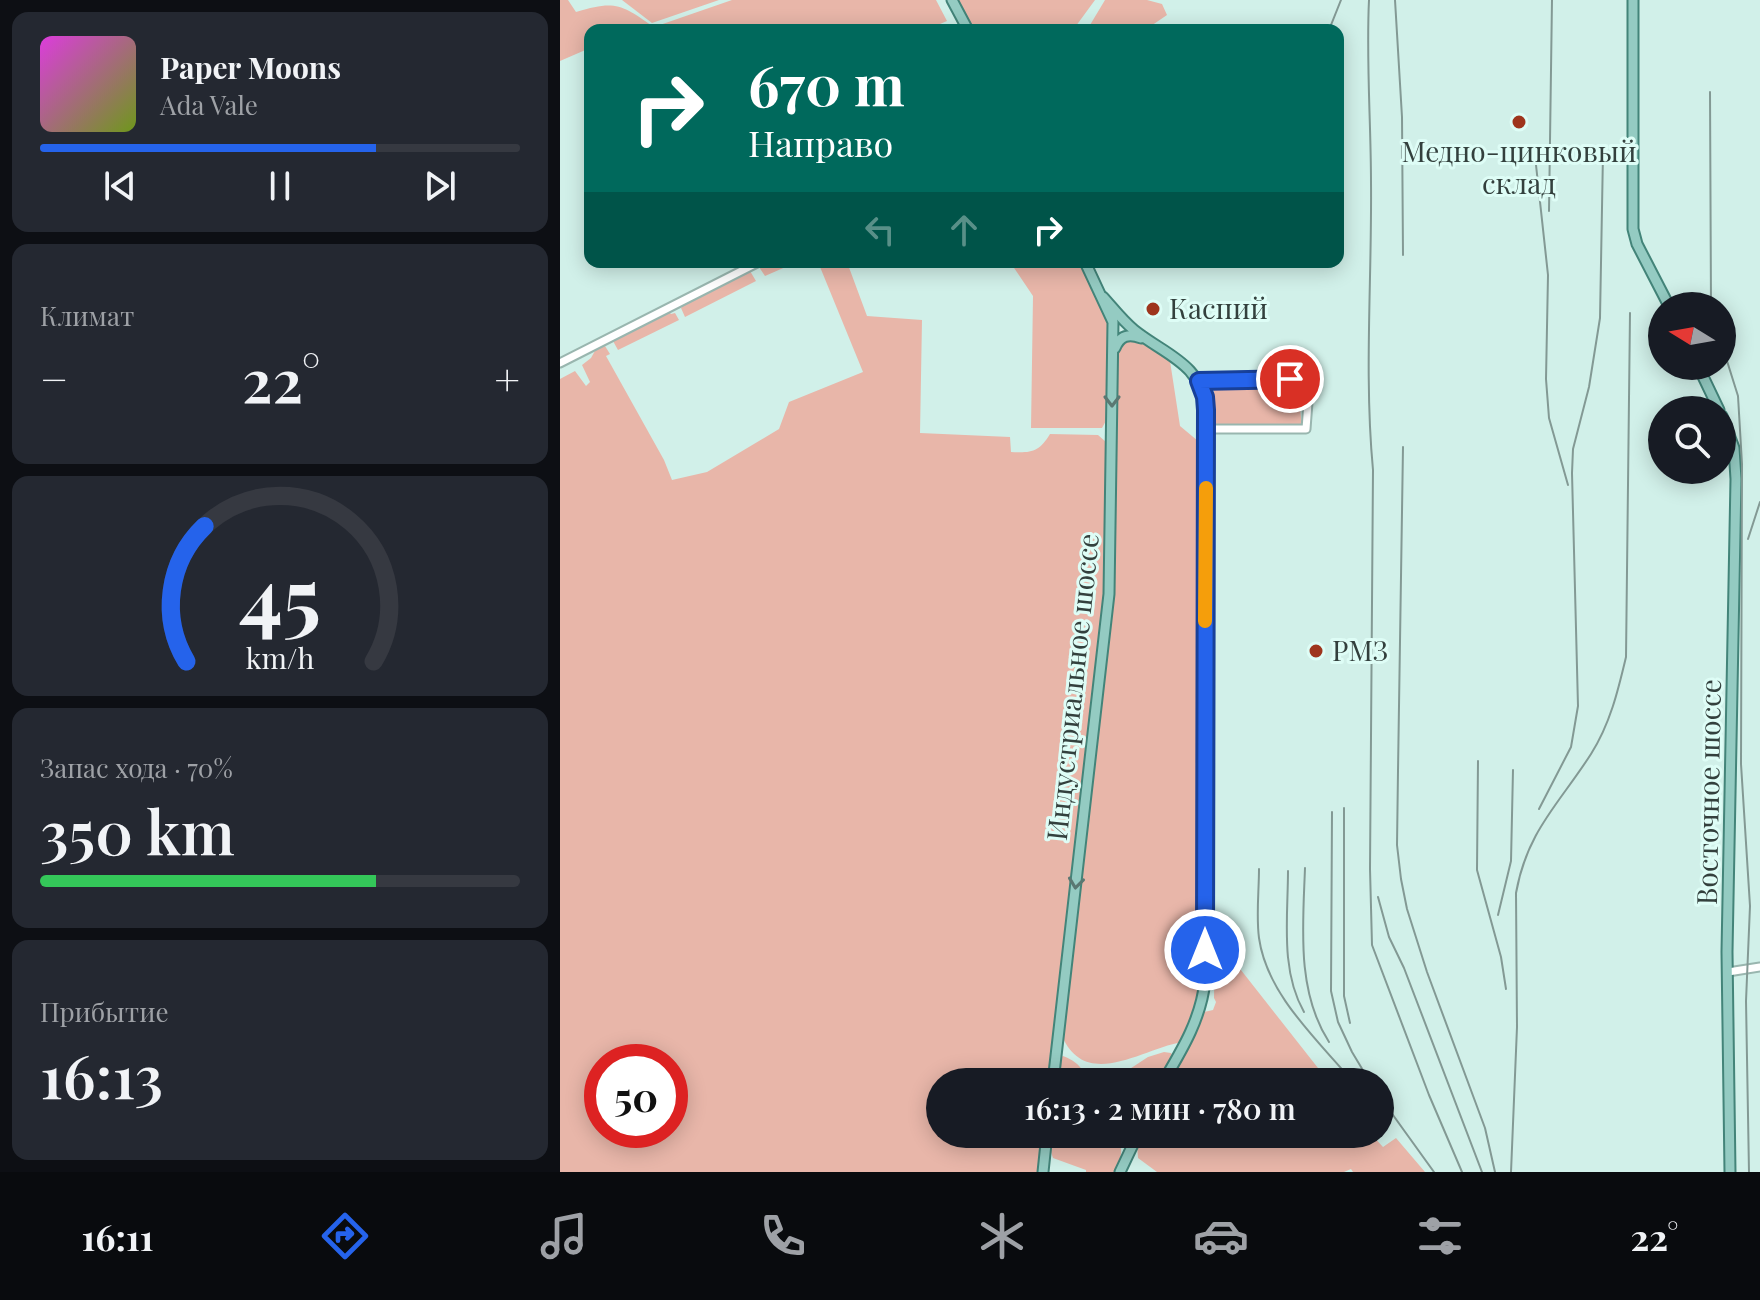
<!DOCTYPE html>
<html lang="ru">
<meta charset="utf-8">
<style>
body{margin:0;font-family:"Playfair Display",serif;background:#242831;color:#f1f3f6;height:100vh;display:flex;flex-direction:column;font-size:30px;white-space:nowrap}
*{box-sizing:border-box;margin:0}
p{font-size:26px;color:#9ea1a6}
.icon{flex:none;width:44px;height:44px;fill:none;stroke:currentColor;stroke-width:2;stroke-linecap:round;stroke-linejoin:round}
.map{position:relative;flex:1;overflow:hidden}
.panel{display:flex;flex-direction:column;gap:12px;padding:12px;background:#0d0f14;width:560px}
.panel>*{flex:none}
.guide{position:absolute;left:24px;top:24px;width:760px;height:244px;border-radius:16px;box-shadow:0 4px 20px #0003;background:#00695c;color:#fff;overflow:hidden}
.needle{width:52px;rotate:281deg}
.controls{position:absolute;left:1088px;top:292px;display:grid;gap:16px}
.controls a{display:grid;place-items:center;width:88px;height:88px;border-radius:50%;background:#171b24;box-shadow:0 4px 20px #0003;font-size:40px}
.speed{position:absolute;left:24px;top:1044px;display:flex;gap:16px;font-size:40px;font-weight:700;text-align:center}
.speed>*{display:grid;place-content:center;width:104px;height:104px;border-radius:50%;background:#171b24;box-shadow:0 4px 20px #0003;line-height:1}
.speed .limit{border:12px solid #d22;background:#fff;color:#111}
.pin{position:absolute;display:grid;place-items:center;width:68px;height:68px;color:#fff;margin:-34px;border:4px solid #fff;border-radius:50%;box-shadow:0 2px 8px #0007}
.me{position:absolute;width:88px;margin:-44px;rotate:0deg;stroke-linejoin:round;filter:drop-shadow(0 0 6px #0008)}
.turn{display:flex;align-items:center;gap:28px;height:168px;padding:0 32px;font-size:36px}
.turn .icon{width:104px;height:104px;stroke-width:2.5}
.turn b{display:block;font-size:56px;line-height:68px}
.lanes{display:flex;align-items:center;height:76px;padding:0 32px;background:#0003;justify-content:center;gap:40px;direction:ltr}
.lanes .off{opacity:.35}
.big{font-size:60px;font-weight:600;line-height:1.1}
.panel .tile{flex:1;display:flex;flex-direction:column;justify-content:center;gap:12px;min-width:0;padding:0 28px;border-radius:16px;background:#242831}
.panel .dial{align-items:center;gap:0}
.dial svg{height:208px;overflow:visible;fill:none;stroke:#363941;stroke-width:7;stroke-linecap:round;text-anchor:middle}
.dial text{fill:#f1f3f6;stroke:none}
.song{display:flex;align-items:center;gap:24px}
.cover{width:96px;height:96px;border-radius:12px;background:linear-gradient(135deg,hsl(300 70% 55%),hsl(80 70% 35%))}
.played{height:8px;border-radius:4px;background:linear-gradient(90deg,#2563eb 70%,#363941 70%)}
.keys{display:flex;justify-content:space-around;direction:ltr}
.heat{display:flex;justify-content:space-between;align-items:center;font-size:44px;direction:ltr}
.charge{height:12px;border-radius:6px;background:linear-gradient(90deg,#34c759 70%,#363941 0)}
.trip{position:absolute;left:366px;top:1068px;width:468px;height:80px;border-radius:40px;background:#171b24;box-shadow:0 4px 20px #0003;font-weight:600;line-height:80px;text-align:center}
.tab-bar{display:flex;height:128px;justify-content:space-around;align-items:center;background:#090b0e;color:#9ea1a6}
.tab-bar .icon{width:56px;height:56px}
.tab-bar .selected{color:#2563eb}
.tab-bar b{font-size:36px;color:#f1f3f6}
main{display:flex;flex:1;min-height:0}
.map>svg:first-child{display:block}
</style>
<main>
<section class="panel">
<div class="tile">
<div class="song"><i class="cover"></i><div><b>Paper Moons</b><p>Ada Vale</p></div></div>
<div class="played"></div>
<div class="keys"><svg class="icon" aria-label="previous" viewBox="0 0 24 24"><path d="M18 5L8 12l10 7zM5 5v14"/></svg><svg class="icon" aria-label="pause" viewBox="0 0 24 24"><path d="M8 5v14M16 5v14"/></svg><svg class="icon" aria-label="next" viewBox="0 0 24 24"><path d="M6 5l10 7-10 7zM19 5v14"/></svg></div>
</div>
<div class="tile"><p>Климат</p>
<div class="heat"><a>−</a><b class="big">22°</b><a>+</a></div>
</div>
<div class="tile dial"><svg viewBox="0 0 100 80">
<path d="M14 69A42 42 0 1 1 86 69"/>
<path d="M14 69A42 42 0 0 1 21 17" stroke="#2563eb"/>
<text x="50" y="56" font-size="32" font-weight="700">45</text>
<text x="50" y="72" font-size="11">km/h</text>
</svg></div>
<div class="tile"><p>Запас хода · 70%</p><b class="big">350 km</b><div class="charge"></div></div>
<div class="tile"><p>Прибытие</p><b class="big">16:13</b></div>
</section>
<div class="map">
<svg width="1200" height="1172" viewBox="0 0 1200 1172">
<rect width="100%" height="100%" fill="#d1f0e9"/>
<path fill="#e8b6a9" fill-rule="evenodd" d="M 0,0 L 8,0 L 16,12 C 55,0 61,4 94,27 L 172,0 L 376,0 L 387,21 L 366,30 L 30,30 L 30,48 L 0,61 Z
M 62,0 L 159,0 L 92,23 Z
M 397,0 L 535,0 L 513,30 L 412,30 Z
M 545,0 L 587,0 L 602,4 L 607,15 L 585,30 L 527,30 Z
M 208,262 L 237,262 L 205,276 L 199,267 Z
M 258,262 L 287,262 L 307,316 L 362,320 L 360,433 L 450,437 L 451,452 C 472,453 479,452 490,434 L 538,435 L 546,442 L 543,604 L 489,1082 L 380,1082 L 380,1134 L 483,1134 L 479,1172 L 0,1172 L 0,379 L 15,371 L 26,386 L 30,382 L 22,365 L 31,358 L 36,349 L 45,346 L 50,354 L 46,356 L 104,460 L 112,480 L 147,472 L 219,429 L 229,402 L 303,372 ZM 42,1062 L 110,1062 L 110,1130 L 42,1130 Z
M 450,262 L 521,262 L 549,321 L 547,419 L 542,428 L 471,428 L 473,296 Z
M 190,271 L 196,281 L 125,317 L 121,308 L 125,304 Z
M 109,312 L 111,314 L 115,313 L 119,320 L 58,350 L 53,341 Z
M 563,340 C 581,340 596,351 610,361 L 620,426 L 638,441 L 638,994 L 622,1042 C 582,1049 526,1091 502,1036 L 551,598 L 556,353 Z
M 654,384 L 738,384 L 742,388 L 740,408 L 742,426 L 654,426 Z
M 655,937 L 769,1082 L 608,1082 L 644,1012 L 653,1010 L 656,1002 L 654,998 Z
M 604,1052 L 611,1053 L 613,1056 L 600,1082 L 560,1082 L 562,1074 L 588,1057 Z
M 503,1056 C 514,1060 527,1069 524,1082 L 496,1082 L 498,1060 Z
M 490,1134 L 554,1134 C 565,1150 562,1155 554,1172 L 526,1172 L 526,1170 L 493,1158 L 489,1146 Z
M 581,1134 L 811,1134 L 823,1147 L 836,1138 L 865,1172 L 793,1172 L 791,1169 L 784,1172 L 597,1172 L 578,1158 L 577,1143 Z"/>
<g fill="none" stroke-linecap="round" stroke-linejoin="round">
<g stroke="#99b6af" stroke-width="11">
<path id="minor" d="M 0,363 L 199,262
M 639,381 L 730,379 L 744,382 L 749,389 L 746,429 L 646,429
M 1168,972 L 1200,967"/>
</g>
<g stroke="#438479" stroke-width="13">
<path id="major" d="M 392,0 L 408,30
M 1073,0 L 1073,229 L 1077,244 L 1109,306
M 543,297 C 553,308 562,320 574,330 C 605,355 642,363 646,410 L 645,981 C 641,1019 622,1050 603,1082
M 555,348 C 560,336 568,333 581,338
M 1138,366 L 1159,410
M 1162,416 L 1174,448 L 1176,479 L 1167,952 L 1170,1172
M 493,1082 L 549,594 L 553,322 L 525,262
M 483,1172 L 487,1134
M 560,1172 L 578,1134"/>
</g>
<use href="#minor" stroke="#fff" stroke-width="7"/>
<use href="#major" stroke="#94cbc2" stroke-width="9"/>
<path stroke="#839994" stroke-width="2" d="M 809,0 C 806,61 811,122 811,183 C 812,279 804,374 813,470 L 810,869 L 812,945 L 869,1095 L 902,1172
M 835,0 L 842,117 L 843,255
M 769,30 L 781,0
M 1150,92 L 1151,306
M 976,165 L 988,275 L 986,379 L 989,418 L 1008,485
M 989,211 L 992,0
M 1162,345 L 1178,396 L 1182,464 L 1181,764 L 1190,906 L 1186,1001 L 1189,1172
M 843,447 L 838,771 L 837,845 L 841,879 L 847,909 L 867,972 L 925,1128 L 935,1172
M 1188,539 L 1200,502
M 918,761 L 917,870 L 941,957 L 946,989
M 784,808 L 784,996 L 790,1023
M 979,809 L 1011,747 L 1018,706 L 1012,473 L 1013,449 L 1029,387 L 1040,318 L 1043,153
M 772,812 L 771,991 L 778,1022 L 792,1052 L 810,1082
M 745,868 C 743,925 736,991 769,1042
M 699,869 C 699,891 696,916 699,938 C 707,995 758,1040 793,1082
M 728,871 C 728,917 720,970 744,1012
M 818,897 L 829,937 L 844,968 L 922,1172
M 938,915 L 951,861 L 953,770
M 820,1097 L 874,1172
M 951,1172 L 957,1027 L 956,893 C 967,831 999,804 1031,754 C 1050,724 1058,691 1066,657 L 1070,313"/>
</g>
<defs><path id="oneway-chevron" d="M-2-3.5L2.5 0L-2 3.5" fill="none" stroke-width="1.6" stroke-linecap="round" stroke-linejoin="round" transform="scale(2)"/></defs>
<g stroke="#5a7872">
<use href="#oneway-chevron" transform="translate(552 401) rotate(90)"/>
<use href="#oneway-chevron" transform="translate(516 883) rotate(97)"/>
</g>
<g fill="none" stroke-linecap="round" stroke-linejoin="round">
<g stroke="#184099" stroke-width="20">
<path id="route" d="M 645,950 L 646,410 L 645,397 L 639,381 L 730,379"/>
</g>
<use href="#route" stroke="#2563eb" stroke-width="14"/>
<path stroke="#f59e0b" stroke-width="14" d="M 645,621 L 646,488"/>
</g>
<g fill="#9e351d" stroke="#defdf6" stroke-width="3">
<circle cx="959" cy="122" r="8"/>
<circle cx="593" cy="309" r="8"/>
<circle cx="756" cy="651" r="8"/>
</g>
<g text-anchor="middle" stroke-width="6" stroke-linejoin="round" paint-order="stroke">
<g font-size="28" fill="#33403d" stroke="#defdf6" text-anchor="start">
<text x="959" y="162" text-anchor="middle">Медно-цинковый<tspan x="959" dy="32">склад</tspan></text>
<text x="609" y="319">Каспий</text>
<text x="772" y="661">РМЗ</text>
</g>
<g font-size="28" fill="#33403d" stroke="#defdf6">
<text transform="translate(513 687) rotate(-84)" y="10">Индустриальное шоссе</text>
<text transform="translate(1149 792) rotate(-89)" y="10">Восточное шоссе</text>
</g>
</g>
</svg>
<div class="controls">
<a><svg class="needle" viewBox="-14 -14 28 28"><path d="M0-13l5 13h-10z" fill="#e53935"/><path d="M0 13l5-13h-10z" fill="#9ea1a6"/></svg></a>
<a><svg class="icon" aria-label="search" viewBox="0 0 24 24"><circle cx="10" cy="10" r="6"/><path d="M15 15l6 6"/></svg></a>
</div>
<div class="speed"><div class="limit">50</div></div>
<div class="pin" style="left:730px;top:379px;background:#d93025"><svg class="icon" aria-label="arrive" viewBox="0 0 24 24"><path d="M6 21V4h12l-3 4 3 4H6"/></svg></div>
<svg class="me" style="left:645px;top:950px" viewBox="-20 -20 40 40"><circle r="17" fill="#2563eb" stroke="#fff" stroke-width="3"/><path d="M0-11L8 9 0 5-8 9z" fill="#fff"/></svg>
<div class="trip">16:13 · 2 мин · 780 m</div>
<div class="guide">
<div class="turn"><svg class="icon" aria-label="right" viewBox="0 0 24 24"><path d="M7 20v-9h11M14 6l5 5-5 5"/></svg><div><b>670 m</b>Направо</div></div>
<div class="lanes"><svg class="icon off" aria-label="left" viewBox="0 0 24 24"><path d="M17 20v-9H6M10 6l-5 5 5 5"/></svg><svg class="icon off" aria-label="ahead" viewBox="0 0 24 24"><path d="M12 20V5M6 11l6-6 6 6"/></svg><svg class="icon" aria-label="right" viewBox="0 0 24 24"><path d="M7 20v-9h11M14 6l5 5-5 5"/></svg></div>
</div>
</div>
</main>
<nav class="tab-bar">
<b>16:11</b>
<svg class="icon selected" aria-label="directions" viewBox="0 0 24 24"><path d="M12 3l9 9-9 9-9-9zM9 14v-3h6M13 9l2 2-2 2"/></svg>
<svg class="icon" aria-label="music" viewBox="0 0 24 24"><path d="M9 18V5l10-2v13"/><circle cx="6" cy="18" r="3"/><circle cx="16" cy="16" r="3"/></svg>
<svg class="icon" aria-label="phone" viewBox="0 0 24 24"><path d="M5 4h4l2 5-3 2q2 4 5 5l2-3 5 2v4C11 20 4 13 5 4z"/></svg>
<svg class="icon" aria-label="climate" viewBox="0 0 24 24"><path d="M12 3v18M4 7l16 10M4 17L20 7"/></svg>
<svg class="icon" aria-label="car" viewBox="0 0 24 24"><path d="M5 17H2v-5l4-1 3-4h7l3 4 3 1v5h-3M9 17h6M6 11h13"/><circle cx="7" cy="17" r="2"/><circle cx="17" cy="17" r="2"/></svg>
<svg class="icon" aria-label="filters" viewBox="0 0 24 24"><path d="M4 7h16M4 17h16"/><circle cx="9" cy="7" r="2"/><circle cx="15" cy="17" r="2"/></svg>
<b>22°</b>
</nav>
